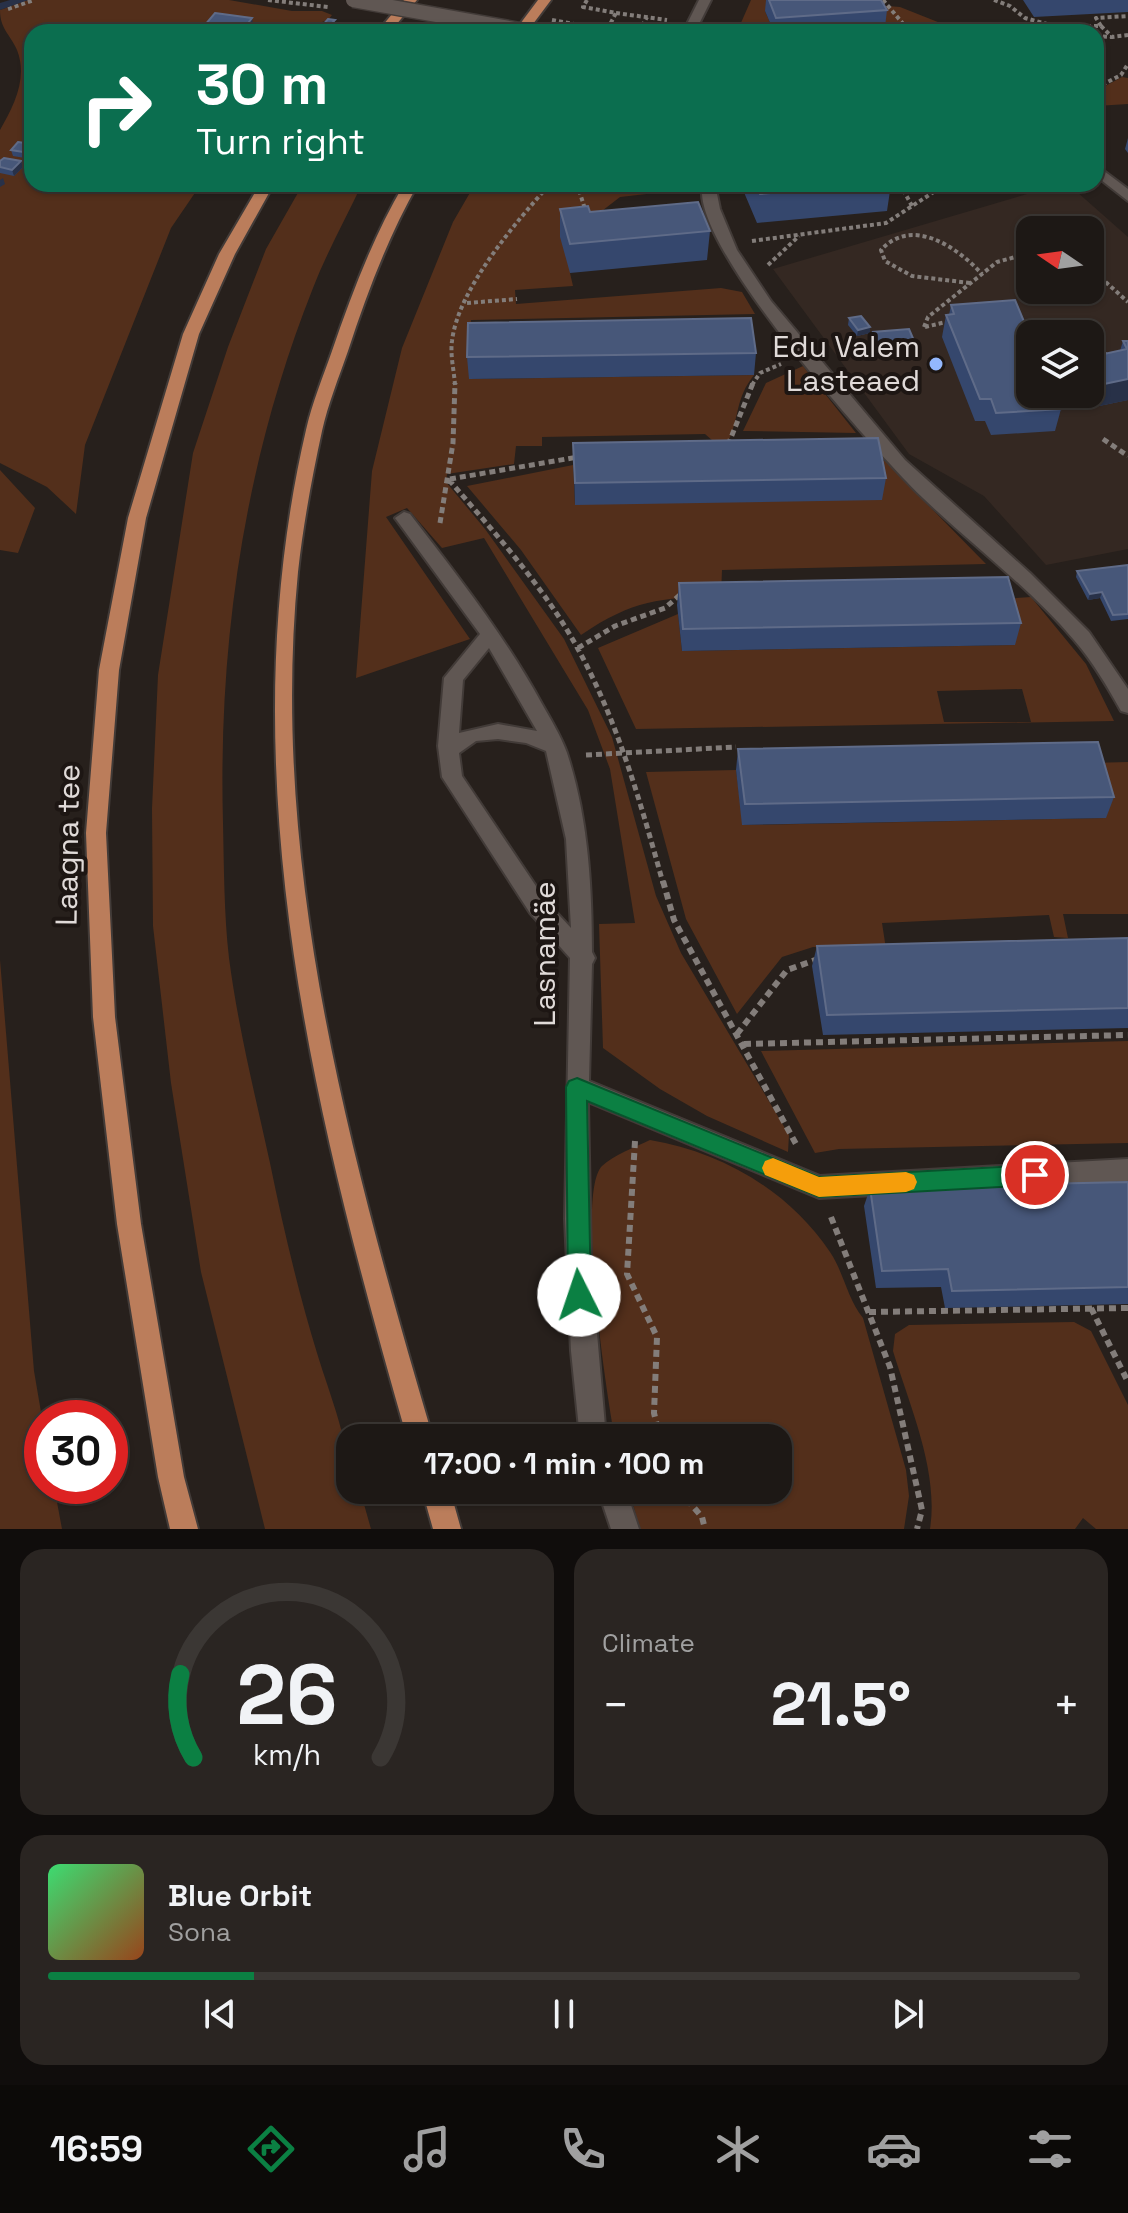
<!DOCTYPE html>
<meta charset="utf-8">
<style>
body{margin:0;font-family:"Space Grotesk",sans-serif;background:#2a2522;color:#f1f3f6;height:100vh;display:flex;flex-direction:column;font-size:30px;white-space:nowrap}
*{box-sizing:border-box;margin:0}
p{font-size:26px;color:#a0a0a0}
.icon{flex:none;width:44px;height:44px;fill:none;stroke:currentColor;stroke-width:2;stroke-linecap:round;stroke-linejoin:round}
.map{position:relative;height:1529px;overflow:hidden}
.drawer{display:flex;flex-direction:column;gap:20px;padding:20px;background:#100d0c;flex:1}
.drawer>*{flex:none}
.top-card{position:absolute;left:24px;top:24px;width:1080px;height:168px;border-radius:24px;box-shadow:0 2px 6px #0004,0 0 0 2px #3b3734;background:#0b6e4f;color:#fff;overflow:hidden}
.needle{width:52px;rotate:283deg}
.fabs{position:absolute;left:1016px;top:216px;display:grid;gap:16px}
.fabs a{display:grid;place-items:center;width:88px;height:88px;border-radius:16px;background:#1d1815;box-shadow:0 2px 6px #0004,0 0 0 2px #3b3734;font-size:40px}
.speed{position:absolute;left:24px;top:1400px;display:flex;gap:16px;font-size:40px;font-weight:700;text-align:center}
.speed>*{display:grid;place-content:center;width:104px;height:104px;border-radius:50%;background:#1d1815;box-shadow:0 2px 6px #0004,0 0 0 2px #3b3734;line-height:1}
.speed .limit{border:12px solid #d22;background:#fff;color:#111}
.pin{position:absolute;display:grid;place-items:center;width:68px;height:68px;color:#fff;margin:-34px;border:4px solid #fff;border-radius:50%;box-shadow:0 2px 8px #0007}
.me{position:absolute;width:88px;margin:-44px;rotate:356deg;stroke-linejoin:round;filter:drop-shadow(0 0 6px #0008)}
.turn{display:flex;align-items:center;gap:28px;height:168px;padding:0 40px;font-size:36px}
.turn .icon{width:104px;height:104px;stroke-width:2.5}
.turn b{display:block;font-size:56px;line-height:68px}
.big{font-size:60px;font-weight:600;line-height:1.1}
.drawer .card{flex:1;display:flex;flex-direction:column;justify-content:center;gap:12px;min-width:0;padding:0 28px;border-radius:24px;background:#2a2522}
.drawer .dial{align-items:center;gap:0}
.dial svg{height:208px;overflow:visible;fill:none;stroke:#3b3734;stroke-width:7;stroke-linecap:round;text-anchor:middle}
.dial text{fill:#f1f3f6;stroke:none}
.song{display:flex;align-items:center;gap:24px}
.cover{width:96px;height:96px;border-radius:12px;background:linear-gradient(135deg,hsl(140 70% 55%),hsl(20 70% 35%))}
.played{height:8px;border-radius:4px;background:linear-gradient(90deg,#0b8043 20%,#3b3734 20%)}
.keys{display:flex;justify-content:space-around;direction:ltr}
.heat{display:flex;justify-content:space-between;align-items:center;font-size:44px;direction:ltr}
.drawer .tiles{flex:1;display:grid;gap:20px;grid-template-columns:1fr 1fr}
.card:last-child{grid-column:span 2}
.trip{position:absolute;left:336px;top:1424px;width:456px;height:80px;border-radius:24px;background:#1d1815;box-shadow:0 2px 6px #0004,0 0 0 2px #3b3734;font-weight:600;line-height:80px;text-align:center}
.menu{display:flex;height:128px;justify-content:space-around;align-items:center;background:#0c0a08;color:#a0a0a0}
.menu .icon{width:56px;height:56px}
.menu .on{color:#0b8043}
.menu b{font-size:36px;color:#f1f3f6}
.map>svg:first-child{display:block}
</style>
<div class="map">
<svg width="1128" height="1529" viewBox="0 0 1128 1529">
<rect width="100%" height="100%" fill="#27201c"/>
<path fill="#342822" fill-rule="evenodd" d="M 1061,184 L 1068,184 L 1128,237 L 1128,549 L 1046,565 L 984,496 L 909,454 L 773,269 ZM 1030,230 L 1090,230 L 1090,290 L 1030,290 ZM 1030,334 L 1090,334 L 1090,394 L 1030,394 Z"/>
<path fill="#532f1b" fill-rule="evenodd" d="M 28,0 L 229,0 L 292,11 L 322,11 L 332,15 L 328,20 L 310,26 L 307,32 L 32,32 L 32,184 L 201,184 L 171,228 L 85,445 L 76,514 L 47,487 L 0,463 L 0,130 C 14,106 28,78 17,50 C 10,34 0,29 0,10 Z
M 751,0 L 803,0 L 765,11 L 774,32 L 737,32 Z
M 814,0 L 900,7 L 963,32 L 806,32 L 884,27 Z
M 1122,77 L 1128,78 L 1128,104 L 1096,106 L 1096,91 Z
M 303,184 L 362,184 C 346,218 327,252 313,288 C 245,459 218,640 223,823 C 224,868 224,914 229,958 C 238,1027 255,1095 270,1163 C 283,1227 298,1291 317,1353 C 331,1399 350,1442 350,1490 L 360,1490 L 371,1529 L 265,1529 L 201,1272 L 171,1083 L 153,926 L 152,809 L 158,675 L 193,453 L 228,347 L 266,249 Z
M 475,184 L 667,184 L 669,187 L 678,187 L 682,190 L 620,197 L 589,221 L 570,273 L 573,286 L 515,290 L 516,304 L 721,288 L 742,292 L 755,314 L 471,320 L 469,379 L 754,375 C 735,399 740,416 728,442 L 713,441 L 705,434 L 542,437 L 542,446 L 516,446 L 514,464 L 447,474 L 446,482 L 485,529 L 564,639 L 612,737 L 656,896 L 681,953 L 789,1135 L 788,1152 L 707,1116 L 660,1089 L 603,1048 L 599,924 L 635,923 L 610,769 L 588,710 L 484,538 L 442,548 L 407,508 L 386,517 L 470,639 L 356,678 L 372,471 L 402,348 L 453,222 Z
M 803,366 L 856,433 L 743,431 L 766,383 Z
M 874,460 L 885,461 L 986,564 L 722,570 L 721,595 C 659,599 634,599 581,635 L 521,550 L 467,486 L 573,465 L 575,505 Z
M 0,470 L 35,508 L 18,553 L 0,550 Z
M 1031,597 L 1086,664 L 1114,721 L 636,729 L 598,648 L 678,614 L 682,651 L 1014,645 L 1002,599 ZM 1022,689 L 1031,722 L 944,722 L 937,691 Z
M 1128,762 L 1128,914 L 1063,914 L 1068,938 L 1054,937 L 1049,915 L 882,923 L 886,949 L 813,947 L 782,957 L 737,1014 L 686,919 L 646,772 L 736,770 L 743,825 L 1105,818 L 1090,763 Z
M 0,960 L 34,1371 L 42,1418 L 42,1486 L 54,1486 L 62,1529 L 0,1529 Z
M 1128,1041 L 1128,1143 L 839,1149 L 815,1153 L 761,1051 Z
M 650,1140 C 722,1152 789,1191 830,1252 C 844,1273 847,1298 863,1318 L 906,1470 L 909,1496 L 904,1529 L 640,1529 L 629,1490 L 778,1490 L 778,1438 L 615,1438 C 607,1398 576,1192 602,1166 C 614,1155 635,1147 650,1140 Z
M 1074,1322 L 1091,1331 L 1128,1405 L 1128,1529 L 1096,1529 L 1083,1518 L 1075,1529 L 930,1529 C 939,1471 910,1407 893,1351 L 895,1334 L 909,1325 Z"/>
<g fill="none" stroke-linecap="round" stroke-linejoin="round">
<g stroke="#423b38" stroke-width="4">
<path id="minor" d="M 699,0 L 711,0 L 695,32 L 683,32 Z
M 1096,165 L 1128,189 L 1128,201 L 1096,176 Z
M 703,184 L 720,184 L 716,189 L 720,209 L 737,250 L 771,301 L 905,460 L 1030,573 L 1089,632 L 1128,689 L 1128,713 L 1121,711 C 1107,686 1093,662 1074,640 C 1029,587 973,546 923,498 C 878,455 686,241 703,184 Z
M 404,512 L 410,514 C 457,575 505,636 542,704 C 551,720 561,736 567,753 C 588,817 592,885 592,952 L 595,958 L 592,964 L 589,1081 L 820,1176 L 1128,1159 L 1128,1181 L 819,1198 L 588,1102 L 591,1263 L 606,1438 L 580,1438 L 571,1351 L 565,1219 L 570,958 L 530,913 L 442,777 L 438,746 L 444,678 L 480,634 L 398,522 L 395,518 ZM 489,648 L 537,731 L 498,724 L 459,733 L 463,680 ZM 498,739 L 526,743 L 546,751 L 566,839 L 571,928 L 546,901 L 462,776 L 459,753 L 476,741 Z
M 598,1490 L 626,1490 L 639,1529 L 611,1529 Z"/>
</g>
<g stroke="#423b38" stroke-width="4">
<path id="major" d="M 404,0 L 417,0 L 390,32 L 377,32 Z
M 538,0 L 551,0 L 527,32 L 514,32 Z
M 260,184 L 274,184 L 235,254 L 199,334 L 146,518 L 119,670 L 106,833 L 115,1017 L 141,1224 L 184,1477 L 198,1529 L 170,1529 L 158,1477 L 117,1224 L 93,1017 L 86,833 L 99,670 L 128,518 L 183,334 L 219,254 Z
M 404,184 L 418,184 C 388,237 367,293 348,351 C 339,377 328,404 322,431 C 312,477 303,526 298,572 C 269,866 351,1159 433,1438 L 407,1438 C 313,1111 227,770 306,430 C 312,403 323,377 332,351 C 352,293 373,237 404,184 Z
M 422,1490 L 450,1490 L 461,1529 L 433,1529 Z"/>
</g>
<path stroke="#837d7a" stroke-width="4" stroke-dasharray="4 3" stroke-linecap="butt" d="M 268,0 L 328,7
M 587,0 L 583,7 L 616,13 L 607,30
M 883,0 L 910,32
M 994,0 L 1010,6 L 1025,18 L 1076,32
M 8,9 L 34,0
M 616,13 L 667,20
M 1066,26 L 1101,26 L 1112,37 L 1128,35
M 1101,26 L 1096,18 L 1128,16
M 596,28 L 622,32
M 639,32 L 647,17
M 1096,36 L 1111,37
M 1096,88 L 1121,75 L 1128,64
M 577,184 L 586,212
M 900,184 L 912,206
M 752,241 L 886,223 L 946,184
M 768,265 L 799,236
M 1090,268 L 1128,302
M 970,283 L 912,276 L 885,261 L 881,250 C 912,216 957,247 982,274
M 467,303 L 517,299
M 1019,321 L 1054,334
M 924,327 L 928,317 L 997,262 L 1030,253
M 925,327 L 950,321
M 1090,348 L 1108,355
M 455,385 C 454,370 450,355 452,341 C 458,289 516,222 550,184
M 752,385 L 760,373 L 781,364"/>
<path stroke="#837d7a" stroke-width="5" stroke-dasharray="6 4" stroke-linecap="butt" d="M 1103,439 L 1128,456
M 728,445 L 753,383
M 450,479 L 578,457
M 449,480 C 494,532 545,588 578,649 C 618,722 641,804 663,883
M 440,523 L 453,443 L 455,383
M 578,648 L 615,626 L 665,608 L 682,593
M 586,755 L 736,747"/>
<path stroke="#837d7a" stroke-width="6" stroke-dasharray="7 5" stroke-linecap="butt" d="M 663,881 L 674,920 L 796,1144
M 737,1034 L 787,970 L 818,959
M 744,1044 L 1128,1035
M 635,1141 L 627,1274 L 657,1337 L 654,1413 L 660,1438
M 831,1217 L 890,1367 L 922,1510 L 917,1529
M 1091,1308 L 1128,1382
M 869,1312 L 1128,1308
M 679,1490 L 702,1517 L 705,1529"/>
<use href="#minor" fill="#605753" fill-rule="evenodd"/>
<use href="#major" fill="#bb7d5b" fill-rule="evenodd"/>
<g stroke="#423b38" stroke-width="17" stroke-linecap="butt">
<path id="minor-bridge" d="M 353,0 L 531,32"/>
</g>
<path stroke="#837d7a" stroke-width="4" stroke-dasharray="4 3" stroke-linecap="butt" d="M 552,20 L 596,28"/>
<use href="#minor-bridge" stroke="#605753" stroke-width="14"/>
</g>
<path fill="#35476d" d="M 766,0 L 881,0 L 887,10 L 885,27 L 806,32 L 774,32 L 765,11 Z
M 1023,0 L 1128,0 L 1128,12 L 1034,17 Z
M 335,26 L 330,32 L 322,32 L 321,27 Z
M 32,126 L 32,141 L 26,140 L 24,134 Z
M 1128,138 L 1128,153 L 1125,149 Z
M 32,144 L 32,157 L 31,159 L 13,156 L 11,150 Z
M 0,161 L 21,161 L 23,167 L 14,176 L 0,173 Z
M 744,184 L 891,184 L 887,211 L 757,223 L 743,190 Z
M 560,209 L 590,212 L 710,231 L 707,260 L 570,273 L 560,237 Z
M 951,305 L 1030,394 L 1090,394 L 1120,351 L 1123,341 L 1128,341 L 1128,400 L 1080,410 L 1076,406 L 1060,407 L 1061,409 L 1055,431 L 991,435 L 985,421 L 975,421 L 942,337 L 946,315 L 949,315 Z
M 849,318 L 870,327 L 870,333 L 857,336 L 848,325 Z
M 873,332 L 915,343 L 914,349 L 877,352 L 872,338 Z
M 756,353 L 754,375 L 469,379 L 467,357 Z
M 573,443 L 886,478 L 882,500 L 575,505 Z
M 1128,565 L 1128,619 L 1111,621 L 1100,598 L 1088,600 L 1076,577 L 1077,571 Z
M 679,583 L 1021,623 L 1015,645 L 682,651 L 677,605 Z
M 738,749 L 1114,797 L 1106,818 L 742,825 L 736,770 Z
M 1128,938 L 1128,1028 L 823,1035 L 812,966 L 817,946 Z
M 1128,1182 L 1128,1304 L 945,1308 L 941,1287 L 876,1288 L 864,1206 L 870,1188 Z"/>
<path fill="#283148" d="M 10,0 L 28,0 L 0,10 L 0,3 Z
M 252,18 L 254,30 L 252,32 L 241,32 Z
M 335,20 L 335,26 L 330,32 L 328,32 L 327,28 Z
M 21,161 L 23,167 L 14,176 L 12,170 Z
M 3,178 L 5,184 L 0,187 L 0,180 Z
M 870,327 L 870,333 L 857,336 L 858,330 Z
M 1128,379 L 1128,400 L 1080,410 L 1085,394 L 1090,394 L 1090,387 Z
M 1102,592 L 1100,598 L 1088,600 L 1090,594 Z"/>
<path fill="#475779" stroke="#5f6b88" stroke-width="2" d="M 769,0 L 881,0 L 887,10 L 776,18 Z
M 215,13 L 252,18 L 241,32 L 199,32 Z
M 328,19 L 335,20 L 327,28 L 321,27 Z
M 30,125 L 32,126 L 32,135 L 24,134 Z
M 18,142 L 32,144 L 32,149 L 29,153 L 11,150 Z
M 4,158 L 21,161 L 12,170 L 0,167 L 0,161 Z
M 756,184 L 876,184 L 760,194 Z
M 698,202 L 710,231 L 570,244 L 560,209 L 588,206 L 590,212 Z
M 1015,300 L 1030,336 L 1030,394 L 1055,394 L 1061,409 L 996,413 L 991,399 L 980,399 L 946,315 L 954,314 L 951,305 Z
M 861,316 L 870,327 L 858,330 L 849,318 Z
M 751,318 L 756,353 L 467,357 L 468,323 Z
M 909,329 L 915,343 L 878,346 L 873,332 Z
M 1123,341 L 1128,341 L 1128,379 L 1090,387 L 1090,357 L 1127,349 Z
M 878,438 L 886,478 L 575,483 L 573,443 Z
M 1128,565 L 1128,614 L 1113,615 L 1102,592 L 1090,594 L 1077,571 Z
M 1008,577 L 1021,623 L 683,629 L 679,583 Z
M 1098,742 L 1114,797 L 745,804 L 738,749 Z
M 1128,938 L 1128,1008 L 827,1015 L 817,946 Z
M 1128,1182 L 1128,1287 L 952,1291 L 948,1269 L 882,1271 L 870,1188 Z"/>
<path fill="#0b8043" stroke="#07532c" stroke-width="2" d="M 577,1078 L 819,1177 L 1035,1165 L 1043,1168 L 1046,1175 L 1043,1182 L 1035,1185 L 819,1197 L 587,1101 L 591,1295 L 588,1302 L 579,1306 L 571,1302 L 568,1295 L 566,1087 L 569,1081 Z"/>
<path fill="#f59e0b" d="M 773,1158 L 819,1177 L 906,1172 L 914,1175 L 917,1182 L 914,1189 L 906,1192 L 819,1197 L 765,1175 L 762,1168 L 765,1161 Z"/>
<circle fill="#93b7fd" stroke="#1d1613" stroke-width="3" cx="936" cy="364" r="8"/>
<g text-anchor="middle" stroke-width="8" stroke-linejoin="round" paint-order="stroke">
<g font-size="30" fill="#e0dad8" stroke="#1d1613" text-anchor="end">
<text x="920" y="357">Edu Valem<tspan x="920" dy="34">Lasteaed</tspan></text>
</g>
<g font-size="30" fill="#e0dad8" stroke="#1d1613">
<text transform="translate(68 845) rotate(-89)" y="10">Laagna tee</text>
<text transform="translate(545 954) rotate(-90)" y="10">Lasnamäe</text>
</g>
</g>
</svg>
<div class="fabs">
<a><svg class="needle" viewBox="-14 -14 28 28"><path d="M0-13l5 13h-10z" fill="#e53935"/><path d="M0 13l5-13h-10z" fill="#a0a0a0"/></svg></a>
<a><svg class="icon" aria-label="layers" viewBox="0 0 24 24"><path d="M12 4l9 5-9 5-9-5zM3 14l9 5 9-5"/></svg></a>
</div>
<div class="speed"><div class="limit">30</div></div>
<div class="pin" style="left:1035px;top:1175px;background:#d93025"><svg class="icon" aria-label="arrive" viewBox="0 0 24 24"><path d="M6 21V4h12l-3 4 3 4H6"/></svg></div>
<svg class="me" style="left:579px;top:1295px" viewBox="-20 -20 40 40"><circle r="19" fill="#fff"/><path d="M0-13L10 11 0 6-10 11z" fill="#0b8043"/></svg>
<div class="trip">17:00 · 1 min · 100 m</div>
<div class="top-card">
<div class="turn"><svg class="icon" aria-label="right" viewBox="0 0 24 24"><path d="M7 20v-9h11M14 6l5 5-5 5"/></svg><div><b>30 m</b>Turn right</div></div>
</div>
</div>
<section class="drawer">
<div class="tiles">
<div class="card dial"><svg viewBox="0 0 100 80">
<path d="M14 69A42 42 0 1 1 86 69"/>
<path d="M14 69A42 42 0 0 1 9 37" stroke="#0b8043"/>
<text x="50" y="56" font-size="32" font-weight="700">26</text>
<text x="50" y="72" font-size="11">km/h</text>
</svg></div>
<div class="card"><p>Climate</p>
<div class="heat"><a>−</a><b class="big">21.5°</b><a>+</a></div>
</div>
<div class="card">
<div class="song"><i class="cover"></i><div><b>Blue Orbit</b><p>Sona</p></div></div>
<div class="played"></div>
<div class="keys"><svg class="icon" aria-label="previous" viewBox="0 0 24 24"><path d="M18 5L8 12l10 7zM5 5v14"/></svg><svg class="icon" aria-label="pause" viewBox="0 0 24 24"><path d="M8 5v14M16 5v14"/></svg><svg class="icon" aria-label="next" viewBox="0 0 24 24"><path d="M6 5l10 7-10 7zM19 5v14"/></svg></div>
</div>
</div>
</section>
<nav class="menu">
<b>16:59</b>
<svg class="icon on" aria-label="directions" viewBox="0 0 24 24"><path d="M12 3l9 9-9 9-9-9zM9 14v-3h6M13 9l2 2-2 2"/></svg>
<svg class="icon" aria-label="music" viewBox="0 0 24 24"><path d="M9 18V5l10-2v13"/><circle cx="6" cy="18" r="3"/><circle cx="16" cy="16" r="3"/></svg>
<svg class="icon" aria-label="phone" viewBox="0 0 24 24"><path d="M5 4h4l2 5-3 2q2 4 5 5l2-3 5 2v4C11 20 4 13 5 4z"/></svg>
<svg class="icon" aria-label="climate" viewBox="0 0 24 24"><path d="M12 3v18M4 7l16 10M4 17L20 7"/></svg>
<svg class="icon" aria-label="car" viewBox="0 0 24 24"><path d="M5 17H2v-5l4-1 3-4h7l3 4 3 1v5h-3M9 17h6M6 11h13"/><circle cx="7" cy="17" r="2"/><circle cx="17" cy="17" r="2"/></svg>
<svg class="icon" aria-label="filters" viewBox="0 0 24 24"><path d="M4 7h16M4 17h16"/><circle cx="9" cy="7" r="2"/><circle cx="15" cy="17" r="2"/></svg>
</nav>
